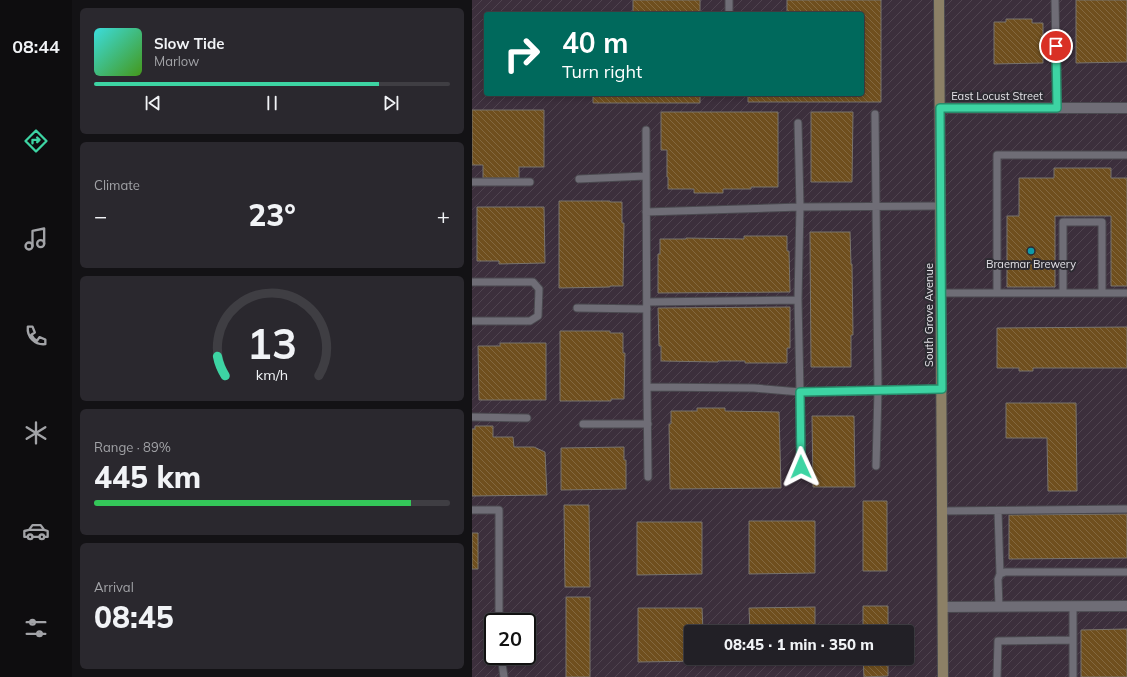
<!DOCTYPE html>
<meta charset="utf-8">
<style>
body{margin:0;font-family:Mulish,sans-serif;background:#2a282e;color:#f1f3f6;height:100vh;display:flex;flex-direction:column;font-size:15px;white-space:nowrap}
*{box-sizing:border-box;margin:0}
p{font-size:13px;color:#a2a3a7}
.icon{flex:none;width:22px;height:22px;fill:none;stroke:currentColor;stroke-width:2;stroke-linecap:round;stroke-linejoin:round}
.map{position:relative;flex:1;overflow:hidden}
.drawer{display:flex;flex-direction:column;gap:8px;padding:8px;background:#131215;width:400px}
.drawer>*{flex:none}
.top-card{position:absolute;left:12px;top:12px;width:380px;height:84px;border-radius:4px;box-shadow:0 2px 6px #0003,0 0 0 1px #3f3e43;background:#00695c;color:#fff;overflow:hidden}
.speed{position:absolute;left:12px;top:613px;display:flex;gap:8px;font-size:20px;font-weight:700;text-align:center}
.speed>*{display:grid;place-content:center;width:52px;height:52px;border-radius:50%;background:#222026;box-shadow:0 2px 6px #0003,0 0 0 1px #3f3e43;line-height:1}
.speed .limit{border:2px solid #111;border-radius:6px;background:#fff;color:#111}
.pin{position:absolute;display:grid;place-items:center;width:34px;height:34px;color:#fff;margin:-17px;border:2px solid #fff;border-radius:50%;box-shadow:0 1px 4px #0007}
.me{position:absolute;width:44px;margin:-22px;rotate:359deg;stroke-linejoin:round;filter:drop-shadow(0 0 3px #0008)}
.turn{display:flex;align-items:center;gap:14px;height:84px;padding:0 12px;font-size:18px}
.turn .icon{width:52px;height:52px;stroke-width:2.5}
.turn b{display:block;font-size:28px;line-height:34px}
.big{font-size:30px;font-weight:800;line-height:1.1}
.drawer .card{flex:1;display:flex;flex-direction:column;justify-content:center;gap:6px;min-width:0;padding:0 14px;border-radius:6px;background:#2a282e}
.drawer .dial{align-items:center;gap:0}
.dial svg{height:104px;overflow:visible;fill:none;stroke:#3f3e43;stroke-width:7;stroke-linecap:round;text-anchor:middle}
.dial text{fill:#f1f3f6;stroke:none}
.song{display:flex;align-items:center;gap:12px}
.cover{width:48px;height:48px;border-radius:6px;background:linear-gradient(135deg,hsl(180 70% 55%),hsl(100 70% 35%))}
.played{height:4px;border-radius:2px;background:linear-gradient(90deg,#3dd4a3 80%,#3f3e43 80%)}
.keys{display:flex;justify-content:space-around;direction:ltr}
.heat{display:flex;justify-content:space-between;align-items:center;font-size:22px;direction:ltr}
.charge{height:6px;border-radius:3px;background:linear-gradient(90deg,#34c759 89%,#3f3e43 0)}
.trip{position:absolute;left:212px;top:625px;width:230px;height:40px;border-radius:4px;background:#222026;box-shadow:0 2px 6px #0003,0 0 0 1px #3f3e43;font-weight:800;line-height:40px;text-align:center}
main{display:flex;flex:1;min-height:0}
.menu{display:flex;flex-direction:column;width:72px;justify-content:space-around;align-items:center;background:#0e0d0f;color:#a2a3a7}
.menu .icon{width:28px;height:28px}
.menu .current{color:#3dd4a3}
.menu b{font-size:18px;color:#f1f3f6}
.map>svg:first-child{display:block}
</style>
<main>
<nav class="menu">
<b>08:44</b>
<svg class="icon current" aria-label="directions" viewBox="0 0 24 24"><path d="M12 3l9 9-9 9-9-9zM9 14v-3h6M13 9l2 2-2 2"/></svg>
<svg class="icon" aria-label="music" viewBox="0 0 24 24"><path d="M9 18V5l10-2v13"/><circle cx="6" cy="18" r="3"/><circle cx="16" cy="16" r="3"/></svg>
<svg class="icon" aria-label="phone" viewBox="0 0 24 24"><path d="M5 4h4l2 5-3 2q2 4 5 5l2-3 5 2v4C11 20 4 13 5 4z"/></svg>
<svg class="icon" aria-label="climate" viewBox="0 0 24 24"><path d="M12 3v18M4 7l16 10M4 17L20 7"/></svg>
<svg class="icon" aria-label="car" viewBox="0 0 24 24"><path d="M5 17H2v-5l4-1 3-4h7l3 4 3 1v5h-3M9 17h6M6 11h13"/><circle cx="7" cy="17" r="2"/><circle cx="17" cy="17" r="2"/></svg>
<svg class="icon" aria-label="filters" viewBox="0 0 24 24"><path d="M4 7h16M4 17h16"/><circle cx="9" cy="7" r="2"/><circle cx="15" cy="17" r="2"/></svg>
</nav>
<section class="drawer">
<div class="card">
<div class="song"><i class="cover"></i><div><b>Slow Tide</b><p>Marlow</p></div></div>
<div class="played"></div>
<div class="keys"><svg class="icon" aria-label="previous" viewBox="0 0 24 24"><path d="M18 5L8 12l10 7zM5 5v14"/></svg><svg class="icon" aria-label="pause" viewBox="0 0 24 24"><path d="M8 5v14M16 5v14"/></svg><svg class="icon" aria-label="next" viewBox="0 0 24 24"><path d="M6 5l10 7-10 7zM19 5v14"/></svg></div>
</div>
<div class="card"><p>Climate</p>
<div class="heat"><a>−</a><b class="big">23°</b><a>+</a></div>
</div>
<div class="card dial"><svg viewBox="0 0 100 80">
<path d="M14 69A42 42 0 1 1 86 69"/>
<path d="M14 69A42 42 0 0 1 8 54" stroke="#3dd4a3"/>
<text x="50" y="56" font-size="32" font-weight="700">13</text>
<text x="50" y="72" font-size="11">km/h</text>
</svg></div>
<div class="card"><p>Range · 89%</p><b class="big">445 km</b><div class="charge"></div></div>
<div class="card"><p>Arrival</p><b class="big">08:45</b></div>
</section>
<div class="map">
<svg width="655" height="677" viewBox="0 0 655 677">
<defs>
<pattern id="industrial-furrows" width="10" height="10" patternUnits="userSpaceOnUse"><rect width="10" height="10" fill="#3c2f3c"/><path d="M-1 1l2-2M0 10L10 0M9 11l2-2" fill="none" stroke="#4f434f"/></pattern>
<pattern id="building-back-hatch" width="6" height="6" patternUnits="userSpaceOnUse"><rect width="6" height="6" fill="#6f4f1e"/><path d="M-1 5l2 2M0 0l6 6M5-1l2 2" fill="none" stroke="#83683f"/></pattern>
</defs>
<rect width="100%" height="100%" fill="#2d2b32"/>
<path fill="url(#industrial-furrows)" fill-rule="evenodd" d="M 0,0 L 655,0 L 655,677 L 0,677 ZM 14,14 L 390,14 L 390,94 L 14,94 ZM 21,622 L 55,622 L 55,656 L 21,656 ZM 219,632 L 435,632 L 435,658 L 219,658 Z"/>
<path fill="url(#building-back-hatch)" stroke="#79746c" d="M 161,0 L 228,0 L 228,14 L 161,14 Z
M 315,0 L 409,0 L 409,102 L 276,102 L 276,94 L 390,94 L 390,14 L 315,14 Z
M 604,0 L 655,0 L 655,62 L 604,63 Z
M 534,19 L 560,19 L 560,23 L 571,23 L 571,63 L 522,64 L 522,22 L 534,22 Z
M 121,94 L 228,94 L 228,103 L 121,103 Z
M 0,110 L 72,110 L 72,167 L 47,167 L 47,178 L 11,178 L 11,165 L 0,165 Z
M 189,112 L 306,112 L 306,187 L 279,187 L 279,189 L 251,189 L 251,193 L 222,193 L 222,189 L 196,189 L 196,177 L 195,177 L 195,150 L 189,150 Z
M 339,112 L 381,112 L 380,182 L 339,182 Z
M 582,168 L 639,168 L 639,178 L 655,178 L 655,286 L 639,286 L 639,216 L 583,216 L 583,287 L 535,287 L 535,216 L 547,216 L 547,178 L 582,178 Z
M 87,201 L 138,201 L 138,202 L 150,202 L 150,223 L 152,223 L 151,286 L 138,286 L 138,287 L 87,288 Z
M 5,207 L 72,207 L 73,263 L 27,264 L 27,261 L 5,261 Z
M 338,232 L 378,232 L 379,264 L 380,264 L 381,335 L 379,335 L 379,367 L 339,367 Z
M 272,236 L 315,236 L 315,251 L 317,251 L 318,292 L 186,293 L 186,254 L 188,254 L 188,239 L 214,239 L 214,238 L 272,239 Z
M 318,307 L 318,348 L 315,348 L 315,363 L 273,363 L 273,361 L 246,361 L 246,362 L 189,361 L 189,346 L 187,346 L 186,308 Z
M 655,327 L 655,368 L 561,368 L 561,371 L 547,371 L 547,368 L 525,368 L 525,328 Z
M 88,331 L 138,331 L 138,333 L 151,333 L 151,353 L 153,353 L 152,399 L 139,399 L 139,401 L 88,401 Z
M 28,343 L 74,343 L 74,400 L 7,400 L 6,346 L 28,346 Z
M 534,403 L 604,403 L 605,491 L 576,491 L 575,438 L 534,438 Z
M 225,408 L 253,408 L 253,411 L 307,412 L 309,488 L 198,489 L 197,424 L 199,424 L 199,411 L 225,411 Z
M 340,416 L 382,416 L 383,487 L 341,487 Z
M 3,426 L 21,426 L 21,437 L 41,437 L 42,447 L 62,447 L 73,452 L 75,495 L 0,496 L 0,429 L 3,429 Z
M 152,447 L 152,460 L 154,460 L 154,489 L 89,490 L 89,448 Z
M 391,501 L 415,501 L 415,571 L 391,571 Z
M 92,505 L 117,505 L 118,587 L 93,587 Z
M 655,514 L 655,558 L 537,559 L 537,515 Z
M 277,521 L 343,521 L 343,573 L 277,574 Z
M 165,522 L 230,522 L 230,574 L 165,575 Z
M 0,533 L 6,533 L 6,569 L 0,569 Z
M 94,597 L 118,597 L 118,677 L 94,677 Z
M 391,606 L 416,606 L 416,632 L 391,632 Z
M 343,607 L 343,632 L 278,632 L 277,608 Z
M 166,608 L 230,608 L 231,632 L 219,632 L 219,658 L 231,658 L 231,661 L 166,662 Z
M 655,629 L 655,677 L 609,677 L 609,630 Z
M 278,658 L 343,658 L 343,660 L 278,661 Z
M 391,658 L 416,658 L 416,676 L 392,677 Z"/>
<g fill="none" stroke-linecap="round" stroke-linejoin="round">
<g stroke="#4a494f" stroke-width="9">
<path id="lane" d="M 257,0 L 257,14
M 583,0 L 585,108
M 403,114 L 406,390 L 404,466
M 174,130 L 175,387 L 282,388 L 328,392 L 329,467
M 107,179 L 173,176
M 0,182 L 58,182
M 468,206 L 328,207 L 326,300 L 328,392 L 470,389
M 174,212 L 328,207 L 326,123
M 0,282 L 61,282 L 67,289 L 66,316 L 58,321 L 0,321
M 469,293 L 655,293
M 525,293 L 525,155 L 655,155
M 591,293 L 591,222 L 630,222 L 630,293
M 175,302 L 326,300
M 105,308 L 175,309
M 175,387 L 176,477
M 0,417 L 55,418
M 111,424 L 176,424
M 0,510 L 27,510 L 27,622
M 470,511 L 655,509
M 526,511 L 528,574
M 601,606 L 601,677
M 527,607 L 526,579 L 528,574 L 533,572 L 655,572
M 29,656 L 32,677
M 525,677 L 526,641 L 601,640"/>
</g>
<g stroke="#4a494f" stroke-width="12">
<path id="street" d="M 468,108 L 655,108
M 471,607 L 655,606"/>
</g>
<g stroke="#4a494f" stroke-width="12">
<path id="secondary" d="M 467,0 L 471,677"/>
</g>
<use href="#lane" stroke="#6f6d76" stroke-width="7"/>
<use href="#street" stroke="#6f6d76" stroke-width="10"/>
<use href="#secondary" stroke="#8c8066" stroke-width="10"/>
</g>
<g fill="none" stroke-linecap="round" stroke-linejoin="round">
<g stroke="#288a6a" stroke-width="10">
<path id="route" d="M 329,467 L 328,392 L 470,389 L 468,108 L 585,108 L 584,46"/>
</g>
<use href="#route" stroke="#3dd4a3" stroke-width="7"/>
</g>
<circle fill="#0f9aa8" stroke="#2d2b32" stroke-width="1.5" cx="559" cy="251" r="4"/>
<g text-anchor="middle" stroke-width="4" stroke-linejoin="round" paint-order="stroke">
<g font-size="11" fill="#e2e1e6" stroke="#2d2b32">
<text x="525" y="100">East Locust Street</text>
<text transform="translate(457 315) rotate(-90)" y="4">South Grove Avenue</text>
</g>
<g font-size="11" fill="#e2e1e6" stroke="#2d2b32">
<text x="559" y="268">Braemar Brewery</text>
</g>
</g>
</svg>
<div class="speed"><div class="limit">20</div></div>
<div class="pin" style="left:584px;top:46px;background:#d93025"><svg class="icon" aria-label="arrive" viewBox="0 0 24 24"><path d="M6 21V4h12l-3 4 3 4H6"/></svg></div>
<svg class="me" style="left:329px;top:467px" viewBox="-20 -20 40 40"><path d="M0-17L14 15 0 8-14 15z" fill="#3dd4a3" stroke="#fff" stroke-width="4"/></svg>
<div class="trip">08:45 · 1 min · 350 m</div>
<div class="top-card">
<div class="turn"><svg class="icon" aria-label="right" viewBox="0 0 24 24"><path d="M7 20v-9h11M14 6l5 5-5 5"/></svg><div><b>40 m</b>Turn right</div></div>
</div>
</div>
</main>
